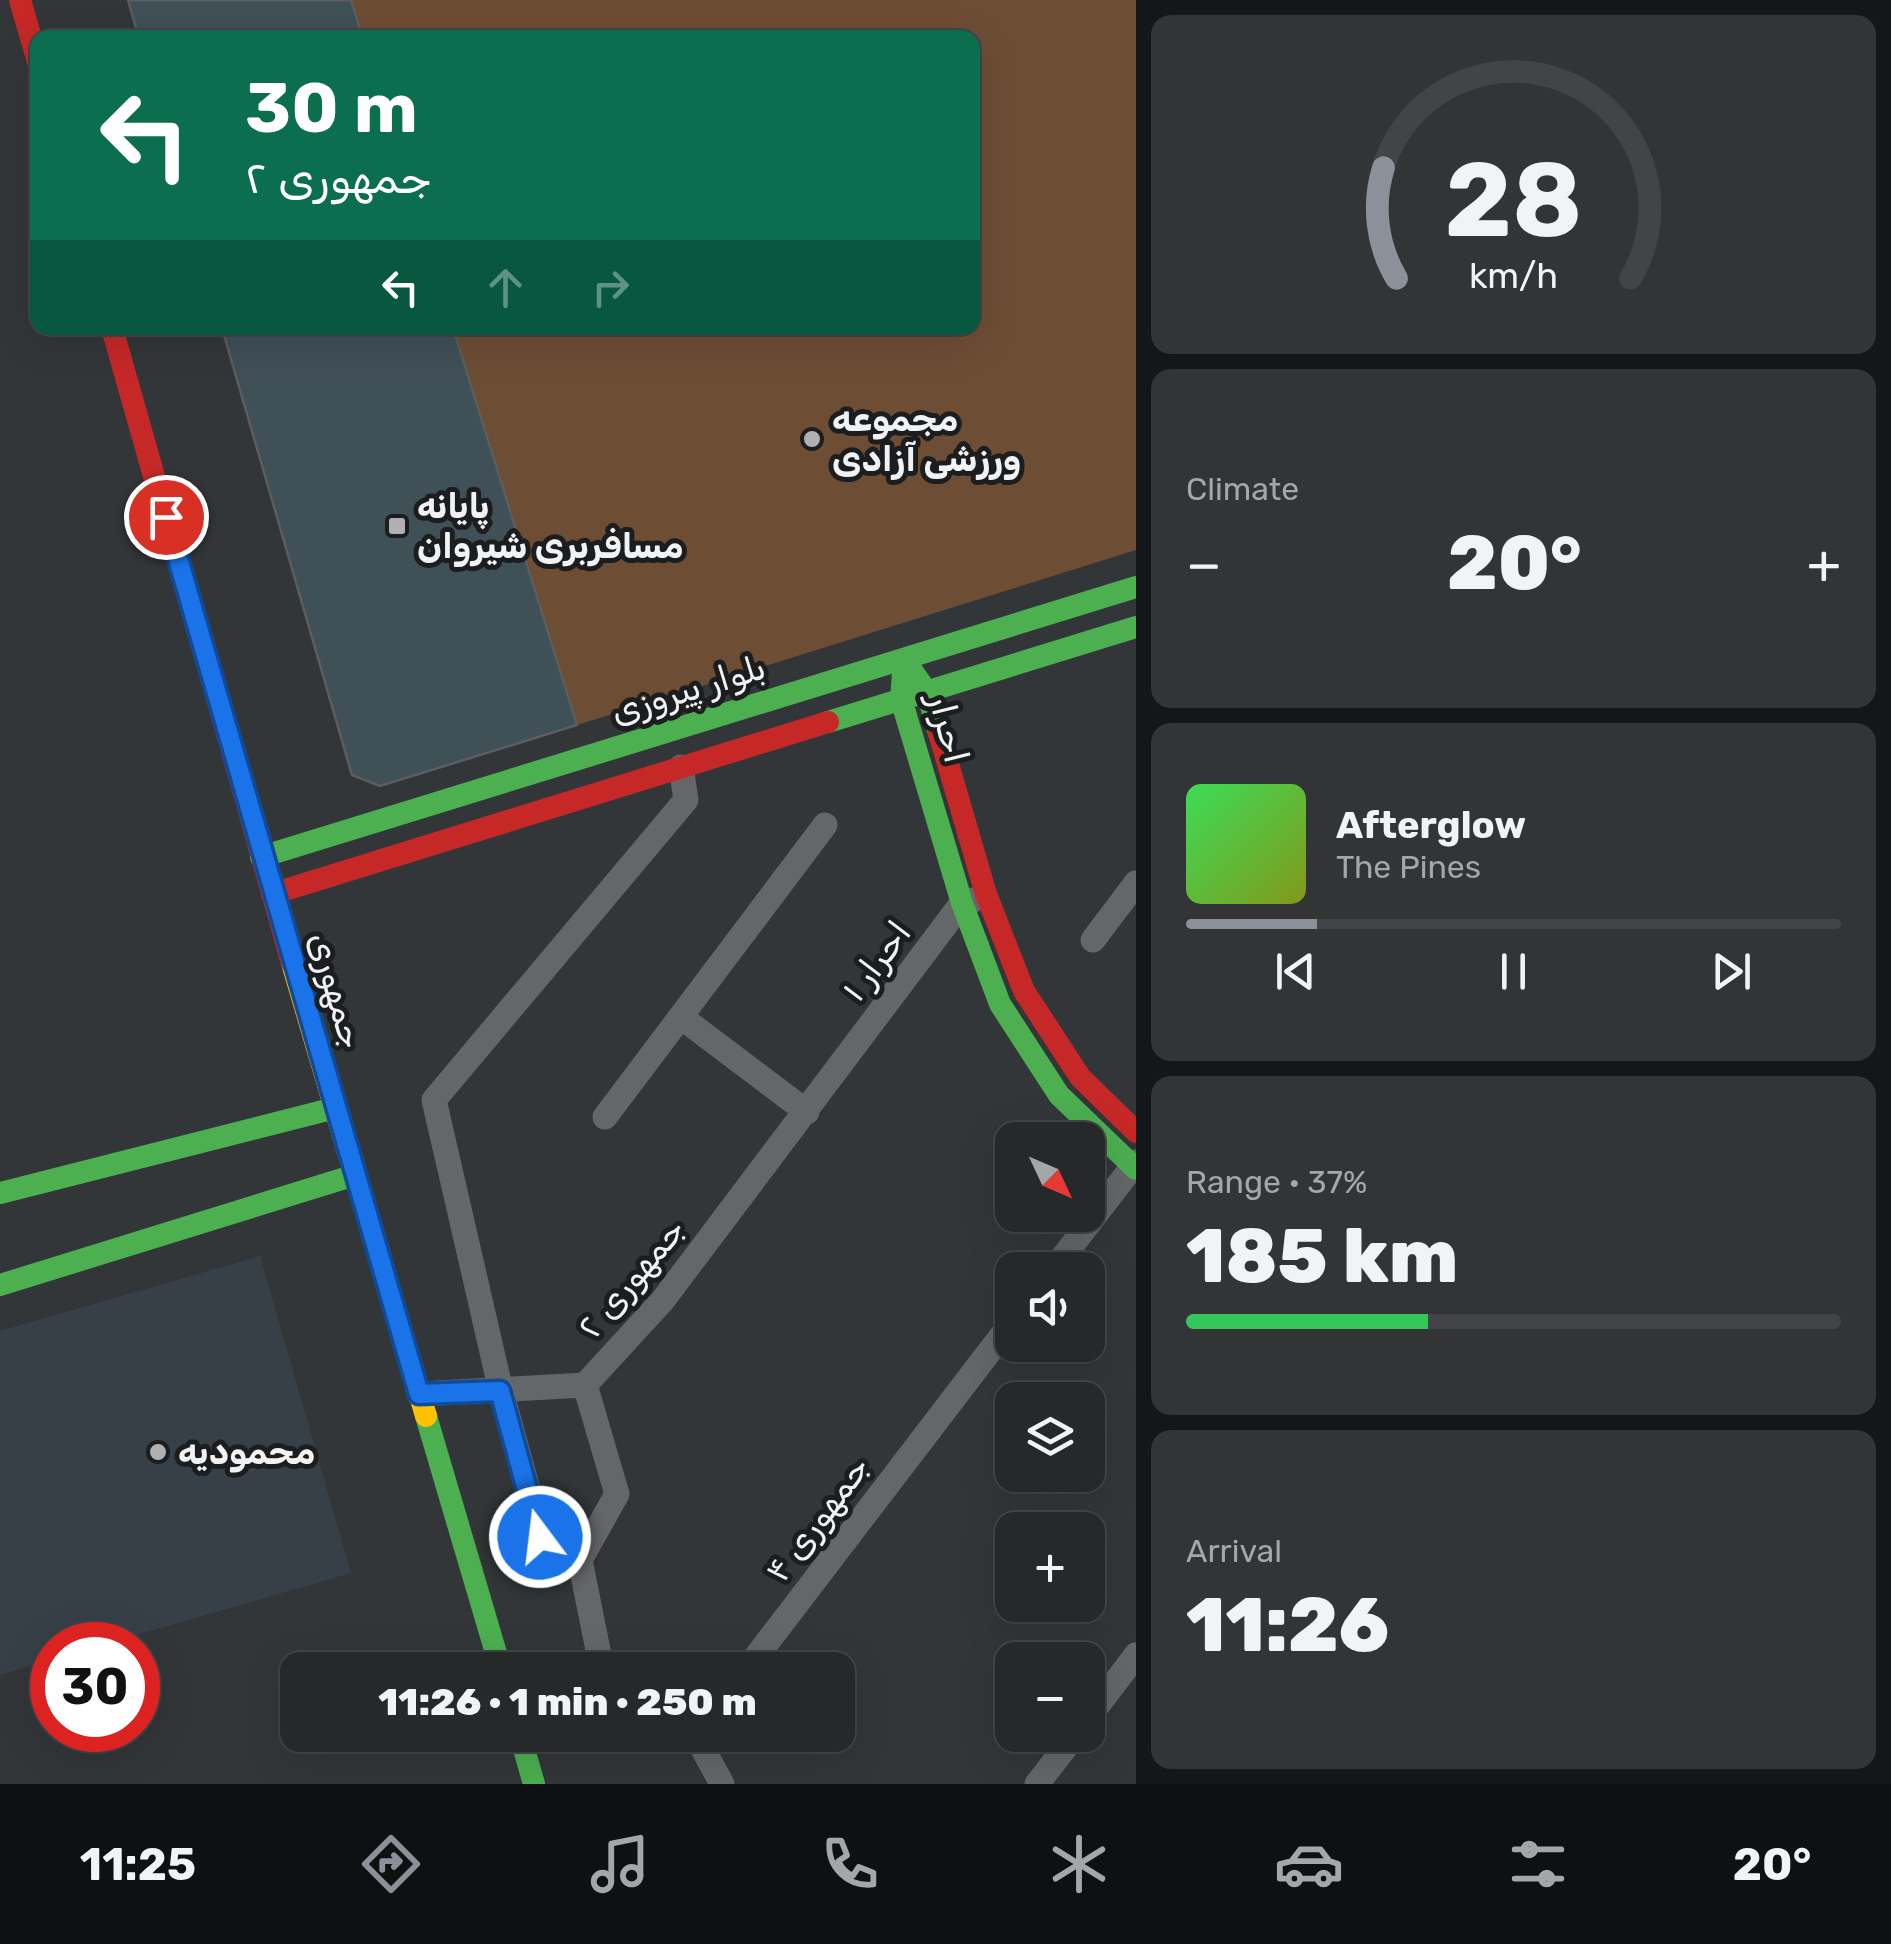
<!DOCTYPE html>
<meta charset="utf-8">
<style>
body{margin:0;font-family:Rubik,Vazirmatn,sans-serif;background:#323436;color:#f1f3f6;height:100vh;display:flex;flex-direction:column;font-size:38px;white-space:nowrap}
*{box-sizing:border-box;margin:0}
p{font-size:32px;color:#a4a6a8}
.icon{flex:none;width:55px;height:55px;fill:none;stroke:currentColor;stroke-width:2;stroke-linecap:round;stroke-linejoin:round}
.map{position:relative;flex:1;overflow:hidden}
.drawer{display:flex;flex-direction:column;gap:15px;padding:15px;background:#151617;width:755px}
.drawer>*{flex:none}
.guide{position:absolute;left:30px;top:30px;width:950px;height:305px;border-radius:20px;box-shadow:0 10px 40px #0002,0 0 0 2px #424447;background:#0b6e4f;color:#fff;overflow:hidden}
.needle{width:65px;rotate:134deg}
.buttons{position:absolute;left:995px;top:1122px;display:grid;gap:20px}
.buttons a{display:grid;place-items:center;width:110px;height:110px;border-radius:20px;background:#26282a;box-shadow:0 10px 40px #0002,0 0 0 2px #424447;font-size:50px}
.speed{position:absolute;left:30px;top:1622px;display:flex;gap:20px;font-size:50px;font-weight:700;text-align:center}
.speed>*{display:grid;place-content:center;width:130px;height:130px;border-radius:50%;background:#26282a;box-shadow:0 10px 40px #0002,0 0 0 2px #424447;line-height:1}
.speed .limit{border:15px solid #d22;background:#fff;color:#111}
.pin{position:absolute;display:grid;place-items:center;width:85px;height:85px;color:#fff;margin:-42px;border:5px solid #fff;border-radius:50%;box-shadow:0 2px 10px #0007}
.me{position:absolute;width:110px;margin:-55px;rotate:345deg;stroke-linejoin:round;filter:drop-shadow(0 0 8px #0008)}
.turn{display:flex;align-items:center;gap:35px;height:210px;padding:0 50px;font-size:45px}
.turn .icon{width:130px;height:130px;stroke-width:2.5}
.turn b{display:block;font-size:70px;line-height:85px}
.lanes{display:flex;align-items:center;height:95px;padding:0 50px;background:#0003;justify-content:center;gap:50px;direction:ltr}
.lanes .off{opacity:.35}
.big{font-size:75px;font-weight:800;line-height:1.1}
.drawer .tile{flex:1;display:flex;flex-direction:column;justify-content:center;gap:15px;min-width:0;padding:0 35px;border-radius:20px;background:#323436}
.drawer .dial{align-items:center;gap:0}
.dial svg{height:260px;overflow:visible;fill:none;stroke:#424447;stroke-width:7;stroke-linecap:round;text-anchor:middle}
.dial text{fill:#f1f3f6;stroke:none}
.song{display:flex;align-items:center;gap:30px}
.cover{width:120px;height:120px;border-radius:15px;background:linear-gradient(135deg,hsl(130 70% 55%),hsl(70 70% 35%))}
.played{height:10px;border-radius:5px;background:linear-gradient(90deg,#8c9099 20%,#424447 20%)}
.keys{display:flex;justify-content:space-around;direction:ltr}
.heat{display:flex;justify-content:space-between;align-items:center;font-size:55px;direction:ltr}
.charge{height:15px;border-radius:8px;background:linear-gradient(90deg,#34c759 37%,#424447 0)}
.trip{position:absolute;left:280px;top:1652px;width:575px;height:100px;border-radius:20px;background:#26282a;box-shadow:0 10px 40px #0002,0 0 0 2px #424447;font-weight:800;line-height:100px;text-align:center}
.dock{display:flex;height:160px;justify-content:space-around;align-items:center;background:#0f1011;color:#a4a6a8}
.dock .icon{width:70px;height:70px}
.dock .active{color:#8c9099}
.dock b{font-size:45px;color:#f1f3f6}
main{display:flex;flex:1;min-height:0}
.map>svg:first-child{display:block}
</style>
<main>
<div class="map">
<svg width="1136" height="1784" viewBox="0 0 1136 1784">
<rect width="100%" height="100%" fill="#333638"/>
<path fill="#364046" d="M 260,1256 L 351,1573 L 102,1645 L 52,1645 L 52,1659 L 0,1675 L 0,1331 Z"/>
<path fill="#6e4d35" d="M 351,0 L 1136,0 L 1136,550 L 577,725 L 453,328 L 972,328 L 972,38 L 363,37 Z"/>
<path fill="#405057" stroke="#5b5d5e" stroke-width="2.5" d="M 128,0 L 351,0 L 363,38 L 139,38 Z
M 222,328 L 453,328 L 577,725 L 380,786 L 352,775 Z"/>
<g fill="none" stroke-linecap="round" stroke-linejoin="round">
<path stroke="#646668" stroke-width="25" d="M 1093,940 L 1136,883
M 681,1017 L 807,1112
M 605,1117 L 825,825
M 1053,1270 L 1136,1162
M 585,1385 L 617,1494 L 580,1560 L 602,1670
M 419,1394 L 585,1385 L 663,1300 L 962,903 L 973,900
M 580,1560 L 541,1537 L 501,1391 L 434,1100 L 686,800 L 681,767
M 746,1670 L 1012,1322
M 1088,1718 L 1136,1655
M 696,1736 L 722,1784
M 1037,1784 L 1075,1735"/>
<path stroke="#4caf50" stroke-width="22" d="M 828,722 L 1136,627
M 939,733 L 927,692 L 904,659 L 901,699 L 962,903 L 1000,1004 L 1059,1095 L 1136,1169
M 261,857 L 1136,587
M 0,1193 L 335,1108
M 0,1285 L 355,1175
M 426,1416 L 501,1670
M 520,1735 L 534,1784"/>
<path stroke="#ffc107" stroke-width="22" d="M 292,963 L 426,1416"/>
<path stroke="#c62828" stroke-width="22" d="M 20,0 L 38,62
M 112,328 L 292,963
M 939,733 L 986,894 L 1024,991 L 1080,1077 L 1136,1132
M 272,894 L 828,722"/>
</g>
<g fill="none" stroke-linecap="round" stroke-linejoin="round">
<g stroke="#114b97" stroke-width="25">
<path id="route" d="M 166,517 L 419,1394 L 500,1391 L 540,1537"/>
</g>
<use href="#route" stroke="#1a73e8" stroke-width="18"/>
</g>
<g fill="#aeb0b2" stroke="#1b1d1e" stroke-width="4">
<circle cx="812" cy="439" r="10"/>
<rect x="387" y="516" width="20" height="20" rx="5"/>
<circle cx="158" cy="1452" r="10"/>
</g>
<g text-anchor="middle" stroke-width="10" stroke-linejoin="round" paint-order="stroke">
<g font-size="35" font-weight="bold" fill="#f0f2f4" stroke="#1b1d1e" text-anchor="start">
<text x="832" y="431">مجموعه<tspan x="832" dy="40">ورزشی آزادی</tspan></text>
<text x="417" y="518">پایانه<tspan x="417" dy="40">مسافربری شیروان</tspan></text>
<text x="178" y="1464">محمودیه</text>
</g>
<g font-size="35" fill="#f0f2f4" stroke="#1b1d1e">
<text transform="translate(688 689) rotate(-17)" y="12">بلوار پیروزی</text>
<text transform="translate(949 728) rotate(76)" y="12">احرار</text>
<text transform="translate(876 961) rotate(-53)" y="12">احرار ۱</text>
<text transform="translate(337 990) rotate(74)" y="12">جمهوری</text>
<text transform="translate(631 1278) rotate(-50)" y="12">جمهوری ۲</text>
<text transform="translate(817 1519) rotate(-53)" y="12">جمهوری ۴</text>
</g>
</g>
</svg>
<div class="buttons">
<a><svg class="needle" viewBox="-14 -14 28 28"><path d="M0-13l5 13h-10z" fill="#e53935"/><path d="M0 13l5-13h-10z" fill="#a4a6a8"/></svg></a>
<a><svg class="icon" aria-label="sound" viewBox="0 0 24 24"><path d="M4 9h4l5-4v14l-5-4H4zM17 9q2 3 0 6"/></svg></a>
<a><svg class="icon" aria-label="layers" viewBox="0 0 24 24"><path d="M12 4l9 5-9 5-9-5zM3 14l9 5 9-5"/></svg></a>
<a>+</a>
<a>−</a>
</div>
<div class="speed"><div class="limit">30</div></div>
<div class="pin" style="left:166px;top:517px;background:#d93025"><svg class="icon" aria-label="arrive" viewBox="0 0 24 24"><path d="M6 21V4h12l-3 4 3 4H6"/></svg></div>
<svg class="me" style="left:540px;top:1537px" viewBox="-20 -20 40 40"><circle r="17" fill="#1a73e8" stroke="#fff" stroke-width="3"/><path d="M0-11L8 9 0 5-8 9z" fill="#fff"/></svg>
<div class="trip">11:26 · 1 min · 250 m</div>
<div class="guide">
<div class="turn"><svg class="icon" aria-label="left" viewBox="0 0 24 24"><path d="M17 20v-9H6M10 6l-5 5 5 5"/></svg><div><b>30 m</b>جمهوری ۲</div></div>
<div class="lanes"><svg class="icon" aria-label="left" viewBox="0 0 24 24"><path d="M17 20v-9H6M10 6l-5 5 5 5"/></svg><svg class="icon off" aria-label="ahead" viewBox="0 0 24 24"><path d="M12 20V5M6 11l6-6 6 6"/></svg><svg class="icon off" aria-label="right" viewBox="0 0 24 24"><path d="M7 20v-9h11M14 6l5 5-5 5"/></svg></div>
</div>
</div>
<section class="drawer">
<div class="tile dial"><svg viewBox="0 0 100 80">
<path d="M14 69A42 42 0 1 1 86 69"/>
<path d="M14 69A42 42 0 0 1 10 35" stroke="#8c9099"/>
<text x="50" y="56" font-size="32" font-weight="700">28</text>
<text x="50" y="72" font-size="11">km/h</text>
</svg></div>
<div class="tile"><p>Climate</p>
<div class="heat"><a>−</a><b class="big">20°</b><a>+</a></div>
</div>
<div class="tile">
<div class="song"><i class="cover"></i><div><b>Afterglow</b><p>The Pines</p></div></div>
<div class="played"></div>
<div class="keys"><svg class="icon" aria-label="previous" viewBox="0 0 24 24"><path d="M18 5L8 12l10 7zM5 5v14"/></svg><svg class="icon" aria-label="pause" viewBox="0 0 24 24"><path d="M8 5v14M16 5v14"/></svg><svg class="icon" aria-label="next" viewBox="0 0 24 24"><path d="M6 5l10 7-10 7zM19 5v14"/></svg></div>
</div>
<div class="tile"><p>Range · 37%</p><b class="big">185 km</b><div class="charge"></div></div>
<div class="tile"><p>Arrival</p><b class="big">11:26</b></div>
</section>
</main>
<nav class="dock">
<b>11:25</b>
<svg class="icon active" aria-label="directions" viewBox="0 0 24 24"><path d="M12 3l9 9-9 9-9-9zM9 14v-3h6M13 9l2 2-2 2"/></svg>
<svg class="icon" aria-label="music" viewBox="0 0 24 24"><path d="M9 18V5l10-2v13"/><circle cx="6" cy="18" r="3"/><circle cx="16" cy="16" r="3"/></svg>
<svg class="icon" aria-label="phone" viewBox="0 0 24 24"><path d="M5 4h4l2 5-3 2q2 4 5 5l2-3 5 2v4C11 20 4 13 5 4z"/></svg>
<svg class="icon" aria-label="climate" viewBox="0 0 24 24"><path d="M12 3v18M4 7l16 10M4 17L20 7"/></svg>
<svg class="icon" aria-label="car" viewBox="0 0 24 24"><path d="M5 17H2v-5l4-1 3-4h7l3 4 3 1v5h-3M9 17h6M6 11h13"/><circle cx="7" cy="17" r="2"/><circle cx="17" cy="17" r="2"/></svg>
<svg class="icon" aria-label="filters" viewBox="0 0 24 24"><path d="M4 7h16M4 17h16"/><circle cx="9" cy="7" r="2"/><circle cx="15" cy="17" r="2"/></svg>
<b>20°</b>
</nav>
